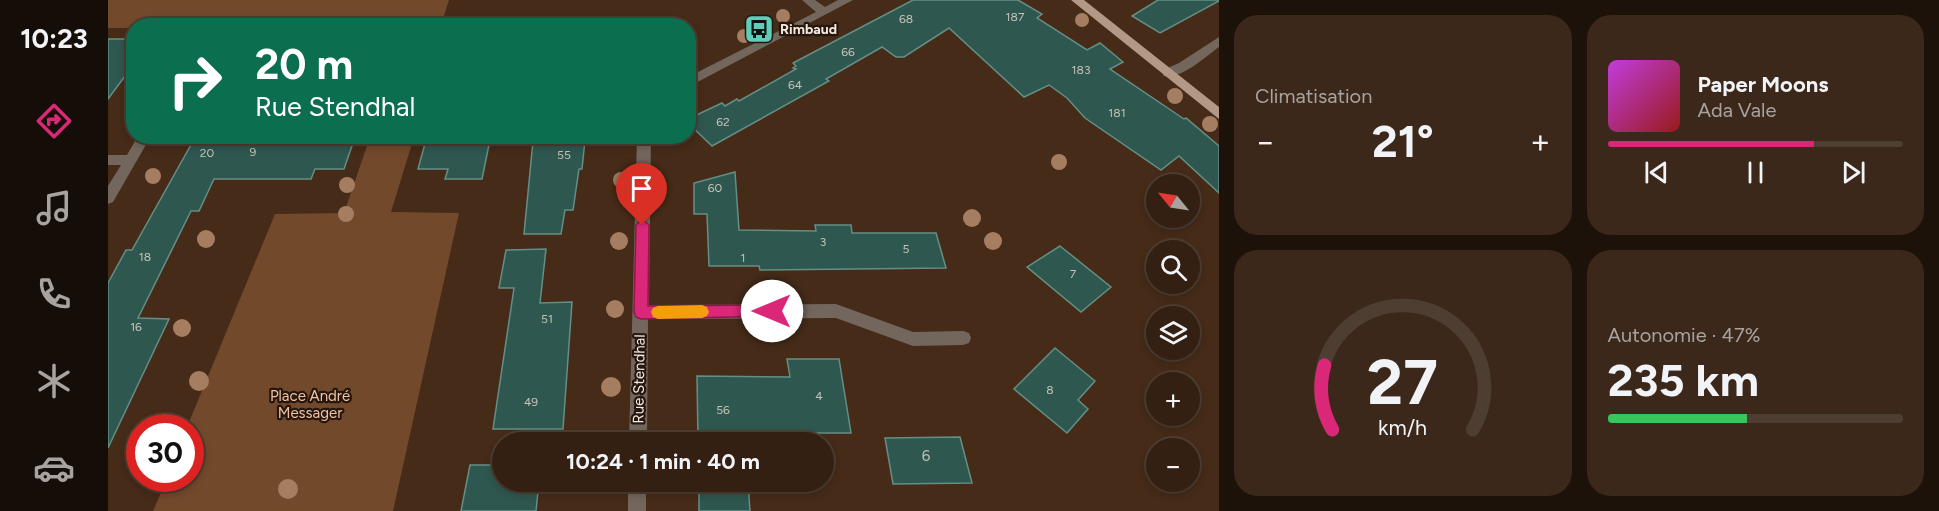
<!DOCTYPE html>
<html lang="fr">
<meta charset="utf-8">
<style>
body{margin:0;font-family:Figtree,sans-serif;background:#3c281b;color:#f1f3f6;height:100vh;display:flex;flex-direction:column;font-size:22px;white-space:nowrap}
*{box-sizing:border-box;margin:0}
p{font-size:20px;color:#a9a39f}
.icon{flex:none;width:33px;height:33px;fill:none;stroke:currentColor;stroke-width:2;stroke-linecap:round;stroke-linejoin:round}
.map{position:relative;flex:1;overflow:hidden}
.sheet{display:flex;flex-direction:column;gap:15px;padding:15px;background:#1d120a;width:720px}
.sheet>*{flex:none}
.top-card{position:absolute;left:18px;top:18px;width:570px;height:126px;border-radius:24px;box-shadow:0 3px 9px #0003,0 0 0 2px #4e3e32;background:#0b6e4f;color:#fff;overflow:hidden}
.needle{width:39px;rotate:300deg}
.controls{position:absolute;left:1038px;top:174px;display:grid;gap:12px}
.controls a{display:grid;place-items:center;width:54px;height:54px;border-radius:50%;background:#342012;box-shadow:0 3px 9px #0003,0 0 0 2px #4e3e32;font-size:30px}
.speed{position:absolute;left:18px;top:414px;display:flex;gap:12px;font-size:30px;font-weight:700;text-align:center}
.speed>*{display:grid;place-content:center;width:78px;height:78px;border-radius:50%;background:#342012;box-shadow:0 3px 9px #0003,0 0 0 2px #4e3e32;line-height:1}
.speed .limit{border:9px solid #d22;background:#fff;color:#111}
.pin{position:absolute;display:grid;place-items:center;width:51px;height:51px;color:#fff;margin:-62px -26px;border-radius:50% 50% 50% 0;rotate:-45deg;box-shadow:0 0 6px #0007}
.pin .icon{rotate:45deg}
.me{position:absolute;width:66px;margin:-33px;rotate:270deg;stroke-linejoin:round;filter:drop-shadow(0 0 4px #0008)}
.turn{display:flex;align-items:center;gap:21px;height:126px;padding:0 30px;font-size:27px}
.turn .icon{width:78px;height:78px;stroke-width:2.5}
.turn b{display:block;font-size:42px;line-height:51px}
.big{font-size:45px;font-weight:700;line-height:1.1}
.sheet .card{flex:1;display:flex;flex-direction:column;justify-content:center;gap:9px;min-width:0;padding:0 21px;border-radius:24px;background:#3c281b}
.sheet .dial{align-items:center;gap:0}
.dial svg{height:156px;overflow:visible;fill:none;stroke:#4e3e32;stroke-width:7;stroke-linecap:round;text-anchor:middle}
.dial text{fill:#f1f3f6;stroke:none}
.song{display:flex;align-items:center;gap:18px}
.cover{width:72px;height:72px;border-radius:9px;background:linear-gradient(135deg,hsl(290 70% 55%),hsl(0 70% 35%))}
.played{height:6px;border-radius:3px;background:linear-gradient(90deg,#db2777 70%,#4e3e32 70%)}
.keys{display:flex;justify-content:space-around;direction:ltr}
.heat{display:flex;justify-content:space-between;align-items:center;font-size:33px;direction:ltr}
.charge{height:9px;border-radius:4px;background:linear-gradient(90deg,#34c759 47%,#4e3e32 0)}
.sheet .tiles{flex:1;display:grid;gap:15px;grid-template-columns:repeat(2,1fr)}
.trip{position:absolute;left:384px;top:432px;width:342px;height:60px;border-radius:30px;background:#342012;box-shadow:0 3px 9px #0003,0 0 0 2px #4e3e32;font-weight:700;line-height:60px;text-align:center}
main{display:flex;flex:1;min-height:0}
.menu{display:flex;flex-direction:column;width:108px;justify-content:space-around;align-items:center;background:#150d07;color:#a9a39f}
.menu .icon{width:42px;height:42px}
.menu .current{color:#db2777}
.menu b{font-size:27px;color:#f1f3f6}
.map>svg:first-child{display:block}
</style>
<main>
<nav class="menu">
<b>10:23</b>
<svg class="icon current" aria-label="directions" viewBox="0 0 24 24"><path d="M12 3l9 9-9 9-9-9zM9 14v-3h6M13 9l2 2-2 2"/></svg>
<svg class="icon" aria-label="music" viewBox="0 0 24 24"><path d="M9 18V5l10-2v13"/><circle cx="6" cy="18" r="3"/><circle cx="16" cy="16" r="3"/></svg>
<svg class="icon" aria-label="phone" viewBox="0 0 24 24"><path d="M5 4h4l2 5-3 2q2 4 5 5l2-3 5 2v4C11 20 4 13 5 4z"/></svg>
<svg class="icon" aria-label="climate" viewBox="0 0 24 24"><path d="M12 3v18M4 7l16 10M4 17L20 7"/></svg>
<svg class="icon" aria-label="car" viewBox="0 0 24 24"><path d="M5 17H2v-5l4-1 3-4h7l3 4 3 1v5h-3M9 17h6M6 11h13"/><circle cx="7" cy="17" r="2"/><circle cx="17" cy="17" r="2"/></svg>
</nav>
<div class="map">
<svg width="1111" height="511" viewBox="0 0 1111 511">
<rect width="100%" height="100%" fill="#452b18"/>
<path fill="#72492b" d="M 0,0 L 341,0 L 333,25 L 26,26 L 25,28 L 0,28 Z
M 262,137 L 306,137 L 283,212 L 351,213 L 285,511 L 45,511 L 59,479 L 82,478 L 82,428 L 79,427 L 167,214 L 236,213 Z"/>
<path fill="#2e574f" stroke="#658f86" stroke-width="1.5" d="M 805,0 L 910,0 L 934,14 L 929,18 L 979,50 L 992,43 L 1015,62 L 1002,69 L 1076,119 L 1078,118 L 1111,146 L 1111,193 L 1071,156 L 1053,170 L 977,118 L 959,98 L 941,85 L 916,97 L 841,28 L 796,57 L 788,57 L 774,47 L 718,79 L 721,81 L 604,146 L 580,123 L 580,119 L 614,103 L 617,106 L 629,99 L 631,101 L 688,69 L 685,68 L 688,66 L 685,63 Z
M 1050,0 L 1111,0 L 1111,1 L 1052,33 L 1024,16 Z
M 0,39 L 26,39 L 26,64 L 0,99 Z
M 138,140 L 246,140 L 236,169 L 207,169 L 203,179 L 106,179 L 91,211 L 83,211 L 30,318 L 61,319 L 0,448 L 0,283 L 18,250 L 24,250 L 84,143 L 137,142 Z
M 318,140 L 382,140 L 374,179 L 337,179 L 340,169 L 310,169 Z
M 477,140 L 474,169 L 471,169 L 465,210 L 457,210 L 453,234 L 416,234 L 425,141 Z
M 627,172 L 631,230 L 708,231 L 707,225 L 743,225 L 744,233 L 828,233 L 838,268 L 652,270 L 651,266 L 601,266 L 599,214 L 586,214 L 586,183 Z
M 952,246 L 1003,287 L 973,312 L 919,267 Z
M 438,249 L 432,303 L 464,302 L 455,429 L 385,429 L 406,288 L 391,288 L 398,250 Z
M 947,348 L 987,381 L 970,400 L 980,409 L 959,433 L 906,389 Z
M 679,359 L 731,359 L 743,433 L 641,433 L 642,442 L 590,442 L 589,376 L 682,377 Z
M 852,437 L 864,483 L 785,484 L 777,438 Z
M 362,465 L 394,465 L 394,482 L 431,482 L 428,511 L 353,511 Z
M 591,482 L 640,482 L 642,511 L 591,511 Z"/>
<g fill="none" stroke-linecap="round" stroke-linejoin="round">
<path fill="#73665d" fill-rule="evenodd" d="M 694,0 L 707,0 L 717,7 L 730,0 L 745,0 L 580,87 L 580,77 L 708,12 Z
M 1111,37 L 1111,47 C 1097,57 1073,80 1055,76 L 1055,70 L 1071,63 Z
M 30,136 L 43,136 L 5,202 L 0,204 L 0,186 L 13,165 L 0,165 L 0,155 L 19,155 Z
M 529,136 L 543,136 L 541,305 L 728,304 L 805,332 L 855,331 L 861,333 L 863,338 L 861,343 L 855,345 L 805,346 L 728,318 L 540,319 L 539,442 L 521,442 Z
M 520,482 L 538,482 L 538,511 L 520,511 Z"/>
<path fill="#b39886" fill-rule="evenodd" d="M 963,0 L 976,0 L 1111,107 L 1111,119 Z"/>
</g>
<g fill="#a57d61">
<circle cx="675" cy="16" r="7"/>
<circle cx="974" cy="20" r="7"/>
<circle cx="636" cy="36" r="7"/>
<circle cx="1067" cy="96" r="8"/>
<circle cx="1102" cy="124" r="8"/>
<circle cx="951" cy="162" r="8"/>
<circle cx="45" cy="176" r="8"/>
<circle cx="513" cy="180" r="8"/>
<circle cx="239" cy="185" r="8"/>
<circle cx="238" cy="214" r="8"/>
<circle cx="864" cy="218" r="9"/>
<circle cx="98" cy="239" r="9"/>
<circle cx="511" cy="241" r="9"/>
<circle cx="885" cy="241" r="9"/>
<circle cx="507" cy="309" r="9"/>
<circle cx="74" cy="328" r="9"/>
<circle cx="91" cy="381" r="10"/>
<circle cx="503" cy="387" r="10"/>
<circle cx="180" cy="489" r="10"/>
</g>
<path fill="#db2777" stroke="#8e194d" stroke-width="1.5" d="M 534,219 L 541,225 L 540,306 L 664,305 L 669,307 L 671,311 L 669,316 L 533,319 L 528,317 L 526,312 L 528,225 Z"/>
<path fill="#f59e0b" d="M 594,305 L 599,307 L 601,312 L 599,316 L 594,318 L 550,319 L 545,317 L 543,312 L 545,308 L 550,306 Z"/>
<defs>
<g id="bus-square" transform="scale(1.5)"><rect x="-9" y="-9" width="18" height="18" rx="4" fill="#5dceb9" stroke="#23170f"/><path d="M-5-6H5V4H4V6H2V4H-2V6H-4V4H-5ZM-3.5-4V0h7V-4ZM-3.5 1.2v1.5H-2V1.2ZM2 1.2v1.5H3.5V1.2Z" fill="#111"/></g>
</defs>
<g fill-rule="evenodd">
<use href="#bus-square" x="651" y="29"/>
</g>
<g text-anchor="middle" stroke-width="4.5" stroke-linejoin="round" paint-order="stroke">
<g font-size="12" fill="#c6c3b8">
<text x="907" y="21">187</text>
<text x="798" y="23">68</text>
<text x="740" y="56">66</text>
<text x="973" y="74">183</text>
<text x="687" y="89">64</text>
<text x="1009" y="117">181</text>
<text x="615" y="126">62</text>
<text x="145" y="156">9</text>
<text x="99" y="157">20</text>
<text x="456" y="159">55</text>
<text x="607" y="192">60</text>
<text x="715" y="246">3</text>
<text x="798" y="253">5</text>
<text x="37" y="261">18</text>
<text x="635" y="262">1</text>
<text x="965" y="278">7</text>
<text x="439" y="323">51</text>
<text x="28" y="331">16</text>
<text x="942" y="394">8</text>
<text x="711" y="400">4</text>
<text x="423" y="406">49</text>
<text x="615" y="414">56</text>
</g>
<g font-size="14" font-weight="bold" fill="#f8e7db" stroke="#23170f" text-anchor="start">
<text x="672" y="34">Rimbaud</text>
</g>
<g font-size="15" fill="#f8e7db" stroke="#23170f">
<text transform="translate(531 379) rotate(-89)" y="5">Rue Stendhal</text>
</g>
<g font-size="15" fill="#f4c09d" stroke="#23170f">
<text x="202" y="401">Place André<tspan x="202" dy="17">Messager</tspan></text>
</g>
<g font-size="15" fill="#c6c3b8">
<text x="818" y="461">6</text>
</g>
</g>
</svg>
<div class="controls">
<a><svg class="needle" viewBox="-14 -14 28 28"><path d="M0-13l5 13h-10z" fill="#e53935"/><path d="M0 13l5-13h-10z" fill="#a9a39f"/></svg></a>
<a><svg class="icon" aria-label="search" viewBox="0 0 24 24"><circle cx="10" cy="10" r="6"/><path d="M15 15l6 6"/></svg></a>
<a><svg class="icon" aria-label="layers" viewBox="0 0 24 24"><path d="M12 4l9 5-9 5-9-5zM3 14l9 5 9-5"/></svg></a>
<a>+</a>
<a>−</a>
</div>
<div class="speed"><div class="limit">30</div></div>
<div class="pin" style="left:534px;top:225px;background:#d93025"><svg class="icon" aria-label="arrive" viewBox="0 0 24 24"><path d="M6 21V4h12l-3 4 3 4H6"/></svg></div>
<svg class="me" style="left:664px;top:311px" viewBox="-20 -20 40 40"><circle r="19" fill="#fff"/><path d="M0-13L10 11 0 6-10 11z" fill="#db2777"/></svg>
<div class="trip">10:24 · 1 min · 40 m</div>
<div class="top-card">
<div class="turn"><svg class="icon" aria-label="right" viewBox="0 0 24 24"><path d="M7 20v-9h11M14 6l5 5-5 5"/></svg><div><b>20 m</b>Rue Stendhal</div></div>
</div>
</div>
<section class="sheet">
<div class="tiles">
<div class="card"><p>Climatisation</p>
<div class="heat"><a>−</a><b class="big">21°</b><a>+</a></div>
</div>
<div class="card">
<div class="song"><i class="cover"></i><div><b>Paper Moons</b><p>Ada Vale</p></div></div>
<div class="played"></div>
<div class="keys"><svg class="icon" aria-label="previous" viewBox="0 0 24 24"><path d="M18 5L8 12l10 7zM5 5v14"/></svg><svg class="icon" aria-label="pause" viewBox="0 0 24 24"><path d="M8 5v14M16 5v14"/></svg><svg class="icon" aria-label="next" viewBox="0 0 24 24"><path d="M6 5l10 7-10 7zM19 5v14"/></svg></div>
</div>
<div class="card dial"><svg viewBox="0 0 100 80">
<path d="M14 69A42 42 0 1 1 86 69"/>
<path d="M14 69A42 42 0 0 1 10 36" stroke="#db2777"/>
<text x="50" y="56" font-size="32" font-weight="700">27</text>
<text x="50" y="72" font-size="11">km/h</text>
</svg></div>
<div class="card"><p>Autonomie · 47%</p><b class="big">235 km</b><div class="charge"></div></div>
</div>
</section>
</main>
